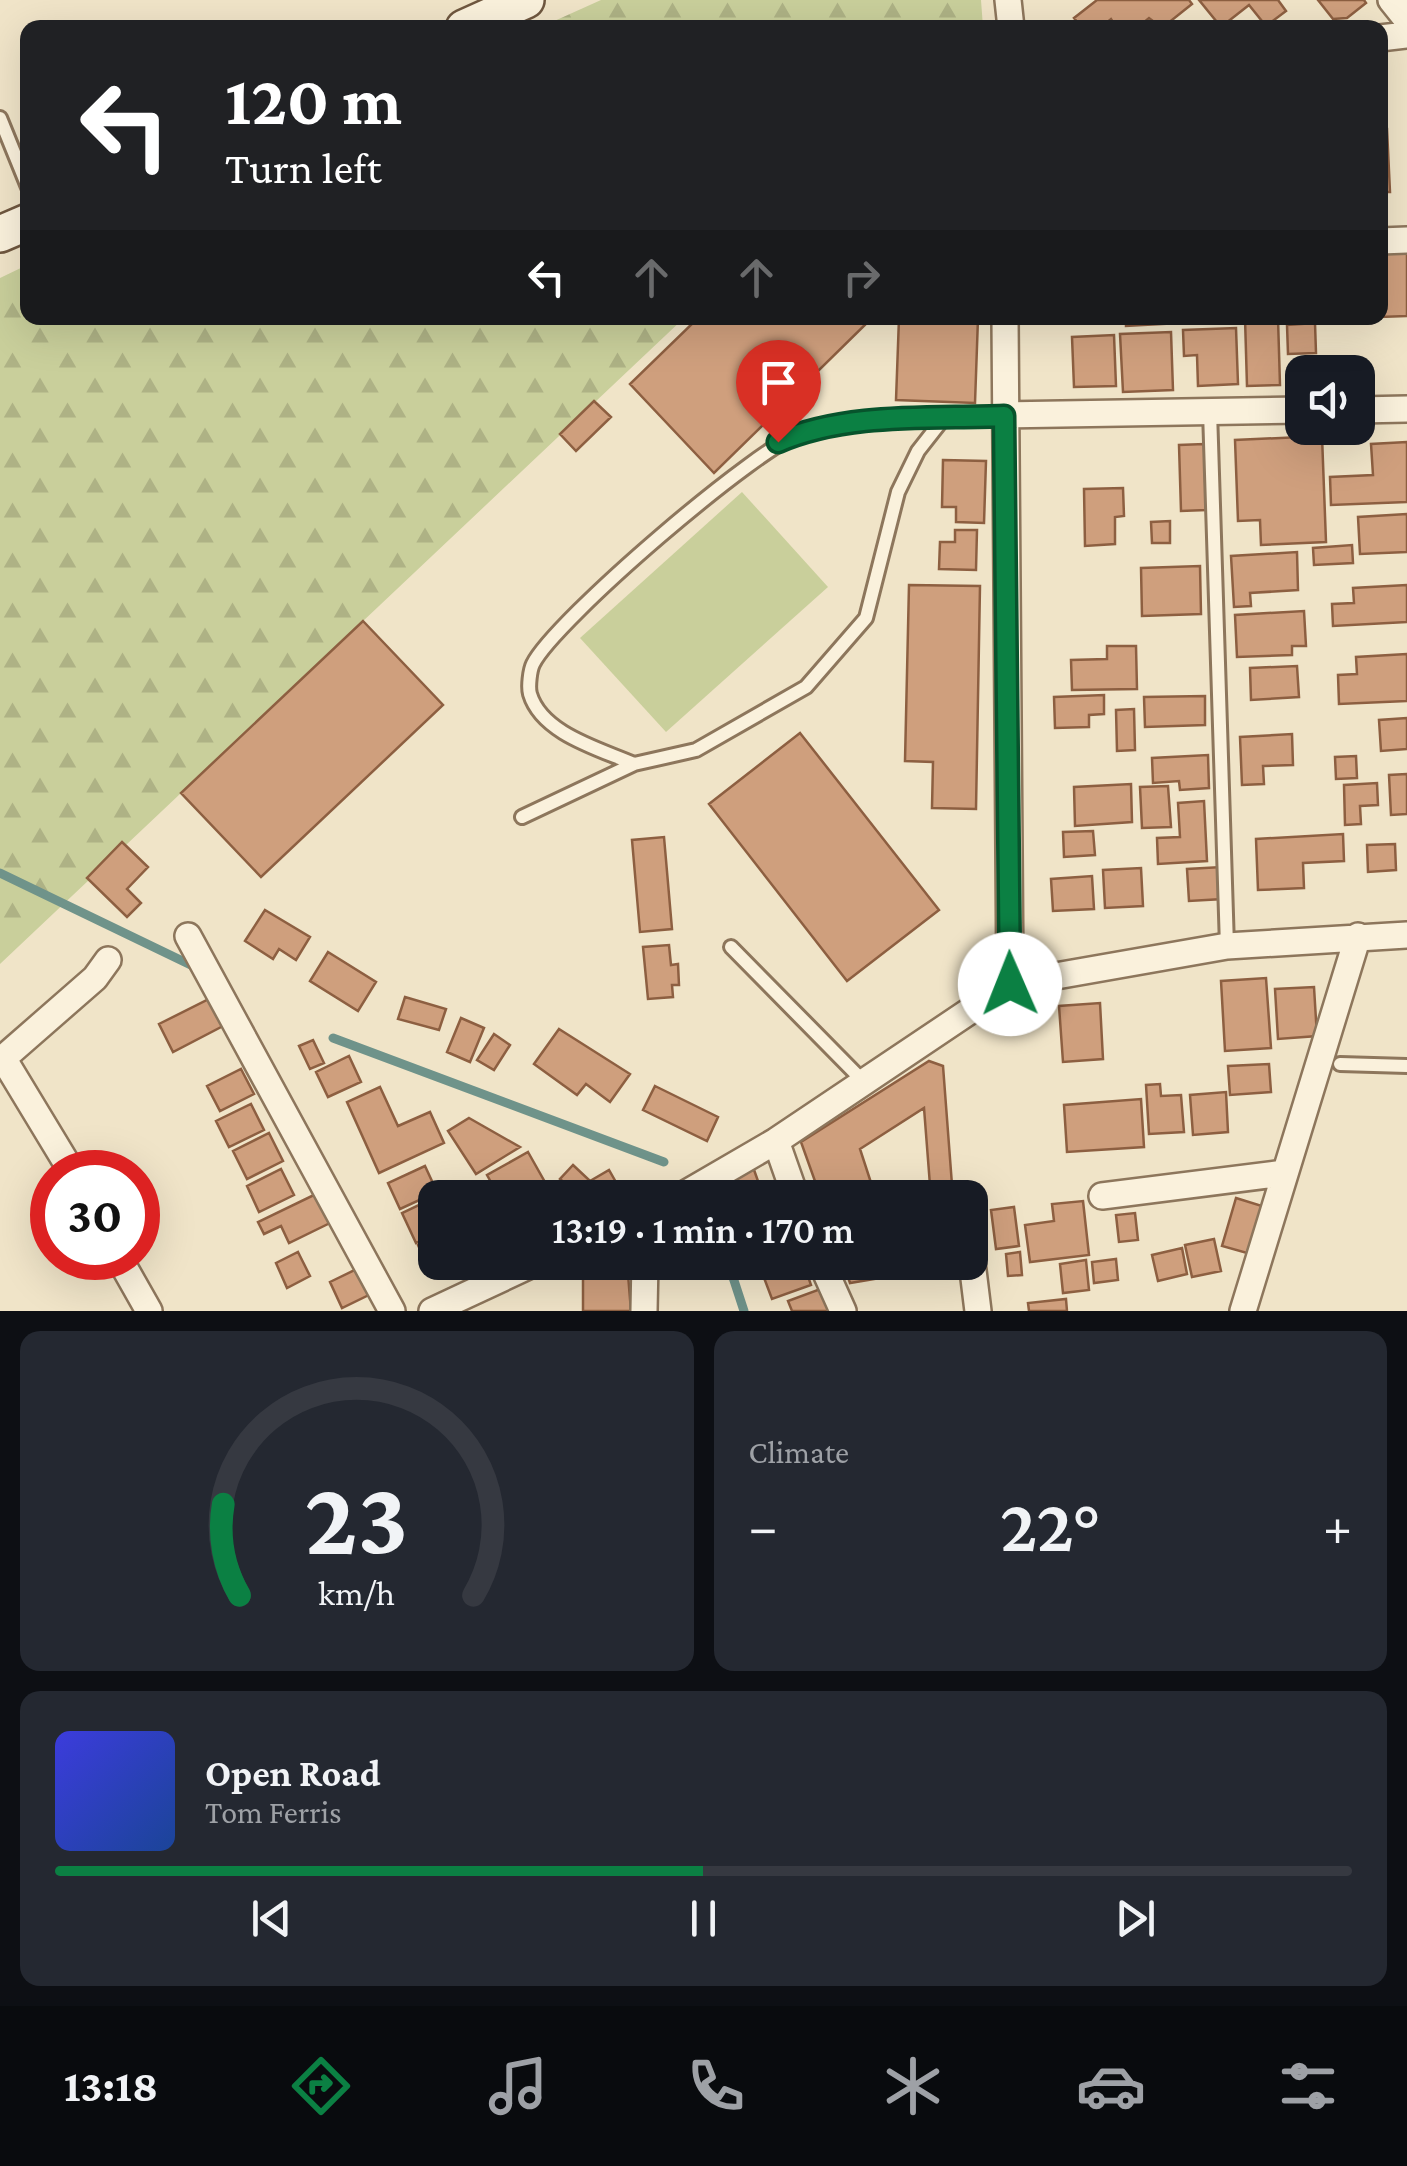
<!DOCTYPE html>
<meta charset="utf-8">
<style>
body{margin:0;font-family:"Crimson Pro",serif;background:#242831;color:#f1f3f6;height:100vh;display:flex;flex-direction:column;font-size:38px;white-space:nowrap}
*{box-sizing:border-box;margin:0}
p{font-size:32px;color:#9ea1a6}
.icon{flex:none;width:55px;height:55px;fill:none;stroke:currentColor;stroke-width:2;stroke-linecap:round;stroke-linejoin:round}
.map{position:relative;height:1311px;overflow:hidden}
.drawer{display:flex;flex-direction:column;gap:20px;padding:20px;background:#0d0f14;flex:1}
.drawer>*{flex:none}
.banner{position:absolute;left:20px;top:20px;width:1368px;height:305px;border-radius:20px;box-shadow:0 10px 40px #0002;background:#202124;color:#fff;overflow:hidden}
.tools{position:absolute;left:1285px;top:355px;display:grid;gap:20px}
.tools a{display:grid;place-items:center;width:90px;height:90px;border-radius:20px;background:#171b24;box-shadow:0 10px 40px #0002;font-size:50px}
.speed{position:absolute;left:30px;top:1150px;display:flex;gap:20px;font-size:50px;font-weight:700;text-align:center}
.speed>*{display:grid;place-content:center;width:130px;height:130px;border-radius:50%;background:#171b24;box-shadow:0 10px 40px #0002;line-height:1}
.speed .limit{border:15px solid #d22;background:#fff;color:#111}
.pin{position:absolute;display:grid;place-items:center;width:85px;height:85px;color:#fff;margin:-102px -42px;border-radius:50% 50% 50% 0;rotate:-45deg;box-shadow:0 0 10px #0007}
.pin .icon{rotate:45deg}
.me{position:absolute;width:110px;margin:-55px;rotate:359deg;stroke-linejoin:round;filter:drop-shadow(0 0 8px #0008)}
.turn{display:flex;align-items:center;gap:35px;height:210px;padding:0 40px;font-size:45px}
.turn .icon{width:130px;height:130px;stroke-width:2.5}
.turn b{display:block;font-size:70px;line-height:85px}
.lanes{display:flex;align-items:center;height:95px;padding:0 40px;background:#0003;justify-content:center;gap:50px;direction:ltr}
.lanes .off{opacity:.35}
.big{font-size:75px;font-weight:600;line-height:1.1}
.drawer .widget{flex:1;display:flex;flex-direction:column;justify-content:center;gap:15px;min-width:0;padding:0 35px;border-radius:20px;background:#242831}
.drawer .dial{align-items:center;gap:0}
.dial svg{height:260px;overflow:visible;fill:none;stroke:#363941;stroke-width:7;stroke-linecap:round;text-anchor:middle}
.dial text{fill:#f1f3f6;stroke:none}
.song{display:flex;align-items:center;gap:30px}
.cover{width:120px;height:120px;border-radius:15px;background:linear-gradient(135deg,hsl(240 70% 55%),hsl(220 70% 35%))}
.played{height:10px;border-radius:5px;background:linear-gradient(90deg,#0b8043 50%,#363941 50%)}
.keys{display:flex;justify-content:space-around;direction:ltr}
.heat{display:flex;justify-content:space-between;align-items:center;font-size:55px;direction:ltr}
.drawer .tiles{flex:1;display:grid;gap:20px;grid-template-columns:1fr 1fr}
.widget:last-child{grid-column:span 2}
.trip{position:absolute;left:418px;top:1180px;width:570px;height:100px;border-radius:20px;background:#171b24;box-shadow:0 10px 40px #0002;font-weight:600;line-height:100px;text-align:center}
.menu{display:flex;height:160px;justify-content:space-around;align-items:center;background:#090b0e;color:#9ea1a6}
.menu .icon{width:70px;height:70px}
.menu .selected{color:#0b8043}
.menu b{font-size:45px;color:#f1f3f6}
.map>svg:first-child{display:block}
</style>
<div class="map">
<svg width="1407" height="1311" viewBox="0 0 1407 1311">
<defs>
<pattern id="forest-firs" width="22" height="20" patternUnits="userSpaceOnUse" patternTransform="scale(2.5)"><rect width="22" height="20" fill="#c9cf9b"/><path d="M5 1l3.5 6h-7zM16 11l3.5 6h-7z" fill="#aeb285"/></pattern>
</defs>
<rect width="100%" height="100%" fill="#f0e4c8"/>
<path fill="url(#forest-firs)" d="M 601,0 L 981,0 L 983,27 L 541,27 Z
M 27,265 L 28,318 L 684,318 L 0,964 L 0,278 Z"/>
<path fill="#c9cf9b" d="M 742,492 L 828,587 L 666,732 L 580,638 Z"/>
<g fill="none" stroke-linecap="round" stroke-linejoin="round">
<path stroke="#6f938a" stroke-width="9" d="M 0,873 L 195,967
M 333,1038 L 664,1162
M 728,1262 L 744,1311"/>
</g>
<path fill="#cf9f7d" stroke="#8d5f41" stroke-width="2.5" d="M 1097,0 L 1189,0 L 1192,4 L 1162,28 L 1149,18 L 1137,28 L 1117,28 L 1111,19 L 1100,28 L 1082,28 L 1074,18 Z
M 1199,0 L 1278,0 L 1286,11 L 1266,26 L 1249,5 L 1221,27 Z
M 1318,0 L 1364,0 L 1366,3 L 1347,18 L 1333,19 Z
M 1380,129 L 1387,129 L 1390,192 L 1380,192 Z
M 1407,249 L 1407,316 L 1380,317 L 1380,250 Z
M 698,318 L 872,318 L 714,473 L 630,384 Z
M 899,318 L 978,318 L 975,403 L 896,400 Z
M 1064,318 L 1094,318 L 1094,322 L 1064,323 Z
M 1126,318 L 1179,318 L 1179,323 L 1126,326 Z
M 1245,318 L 1278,318 L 1280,385 L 1247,386 Z
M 1285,318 L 1349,318 L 1349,319 L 1285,321 Z
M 1315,323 L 1316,353 L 1288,354 L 1287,325 Z
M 1236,328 L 1238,384 L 1198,386 L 1197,355 L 1184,356 L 1183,330 Z
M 1171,332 L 1173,390 L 1123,392 L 1120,334 Z
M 1114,335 L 1116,386 L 1074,387 L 1072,337 Z
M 1337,362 L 1338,372 L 1308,372 L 1307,363 Z
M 594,401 L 611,417 L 576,451 L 560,434 Z
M 1322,436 L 1326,542 L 1261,545 L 1260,520 L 1238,521 L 1235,440 Z
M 1407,442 L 1407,502 L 1331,505 L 1330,477 L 1373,475 L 1371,444 Z
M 1204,444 L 1206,510 L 1181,511 L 1179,445 Z
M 943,460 L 986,461 L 984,523 L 956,522 L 956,507 L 942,507 Z
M 1123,488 L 1124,516 L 1115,517 L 1115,544 L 1085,546 L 1084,489 Z
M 1407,514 L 1407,552 L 1360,554 L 1358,517 Z
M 1170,521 L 1170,543 L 1152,543 L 1151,522 Z
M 955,530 L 977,530 L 976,570 L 939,569 L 940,542 L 955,542 Z
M 1352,545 L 1353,563 L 1314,565 L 1313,548 Z
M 1297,552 L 1298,590 L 1250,593 L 1251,606 L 1234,607 L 1231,556 Z
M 1200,566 L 1201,614 L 1142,616 L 1141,568 Z
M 909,585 L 980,586 L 976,809 L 932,808 L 933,762 L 905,761 Z
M 1407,585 L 1407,622 L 1333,626 L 1332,604 L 1354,603 L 1353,588 Z
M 1304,611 L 1306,646 L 1292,646 L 1292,655 L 1237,657 L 1235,615 Z
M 363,621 L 443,705 L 261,877 L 181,793 Z
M 1107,646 L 1136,646 L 1137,689 L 1072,690 L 1071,660 L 1107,659 Z
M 1407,654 L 1407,701 L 1339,704 L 1338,675 L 1357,674 L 1356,657 Z
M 1297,666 L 1299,697 L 1251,700 L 1250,668 Z
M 1104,695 L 1104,714 L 1089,715 L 1089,727 L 1055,728 L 1054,697 Z
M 1205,696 L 1205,725 L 1145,727 L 1144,697 Z
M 1134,709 L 1135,750 L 1117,751 L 1116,710 Z
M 1407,718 L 1407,749 L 1381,751 L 1379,720 Z
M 800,733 L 939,910 L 847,981 L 709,804 Z
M 1292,734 L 1293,765 L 1263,766 L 1264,784 L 1242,785 L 1240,737 Z
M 1208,755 L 1209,788 L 1180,790 L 1179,781 L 1153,783 L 1152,758 Z
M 1356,756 L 1357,778 L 1336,779 L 1335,757 Z
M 1407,774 L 1407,814 L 1391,815 L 1389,775 Z
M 1377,783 L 1378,805 L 1360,806 L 1361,824 L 1345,825 L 1344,785 Z
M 1131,784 L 1132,822 L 1075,826 L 1074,787 Z
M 1168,786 L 1171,827 L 1142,828 L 1140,787 Z
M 1204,801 L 1207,861 L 1158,864 L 1157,838 L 1180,837 L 1178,803 Z
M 1093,831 L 1095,855 L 1064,857 L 1063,832 Z
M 1343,834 L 1344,861 L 1303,863 L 1304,888 L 1258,890 L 1256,839 Z
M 664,837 L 672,929 L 640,932 L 632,840 Z
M 122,842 L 148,867 L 127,889 L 141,903 L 127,917 L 87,878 Z
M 1395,844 L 1396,870 L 1368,872 L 1367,845 Z
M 1222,867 L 1223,899 L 1189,901 L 1187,869 Z
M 1141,868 L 1143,906 L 1105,908 L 1103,870 Z
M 1092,876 L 1094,909 L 1053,911 L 1051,879 Z
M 265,910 L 310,937 L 296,960 L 279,949 L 273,959 L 245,941 Z
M 669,945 L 671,965 L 678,964 L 679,985 L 672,985 L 673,997 L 648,999 L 643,947 Z
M 328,952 L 376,982 L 358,1011 L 310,981 Z
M 1266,978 L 1271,1048 L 1225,1051 L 1221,981 Z
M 1314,987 L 1317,1036 L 1278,1039 L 1275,989 Z
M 405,997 L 446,1009 L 439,1030 L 398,1019 Z
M 209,999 L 223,1026 L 173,1052 L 159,1024 Z
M 1100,1003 L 1103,1059 L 1063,1062 L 1059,1006 Z
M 461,1018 L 484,1028 L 470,1062 L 447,1052 Z
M 559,1029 L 630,1074 L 610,1102 L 586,1084 L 577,1095 L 534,1064 Z
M 494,1034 L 510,1045 L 494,1070 L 477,1060 Z
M 313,1040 L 324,1063 L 310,1069 L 299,1046 Z
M 349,1056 L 361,1082 L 328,1097 L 316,1072 Z
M 929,1061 L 943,1066 L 953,1198 L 931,1198 L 924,1108 L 860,1149 L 876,1198 L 821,1198 L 801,1142 Z
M 1269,1064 L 1271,1092 L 1230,1095 L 1228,1066 Z
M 241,1069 L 254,1094 L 220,1111 L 207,1086 Z
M 1160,1084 L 1161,1096 L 1181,1095 L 1184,1132 L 1149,1134 L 1146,1085 Z
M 655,1086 L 718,1117 L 707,1141 L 643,1110 Z
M 380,1087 L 398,1126 L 430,1112 L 444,1143 L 379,1173 L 347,1102 Z
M 1226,1092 L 1228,1132 L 1193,1135 L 1190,1095 Z
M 1141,1099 L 1144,1147 L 1067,1152 L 1064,1105 Z
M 251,1104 L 264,1130 L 229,1147 L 216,1121 Z
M 469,1118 L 520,1147 L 476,1174 L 448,1131 Z
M 269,1133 L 283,1161 L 247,1179 L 233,1151 Z
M 528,1152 L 546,1184 L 539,1187 L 544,1198 L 500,1198 L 487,1175 Z
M 573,1165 L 590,1181 L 609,1170 L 617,1184 L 593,1198 L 581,1198 L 560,1179 Z
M 425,1166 L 437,1192 L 400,1209 L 388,1183 Z
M 753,1167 L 764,1198 L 727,1198 L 720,1179 Z
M 281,1169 L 294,1195 L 259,1212 L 247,1186 Z
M 465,1183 L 472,1198 L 435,1198 L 435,1233 L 416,1243 L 402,1213 Z
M 316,1194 L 330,1223 L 289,1243 L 281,1226 L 264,1234 L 258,1222 Z
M 1236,1198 L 1262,1206 L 1247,1253 L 1222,1246 Z
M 1083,1201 L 1089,1255 L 1030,1262 L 1025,1225 L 1054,1221 L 1052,1204 Z
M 1014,1207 L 1019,1246 L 996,1249 L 991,1210 Z
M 1135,1213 L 1138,1240 L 1119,1242 L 1116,1215 Z
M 435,1237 L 435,1262 L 448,1262 L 430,1271 L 418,1245 Z
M 1214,1239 L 1221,1271 L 1192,1277 L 1185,1245 Z
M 1182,1248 L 1187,1274 L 1158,1281 L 1152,1255 Z
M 298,1252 L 310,1276 L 287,1288 L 276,1263 Z
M 1020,1252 L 1022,1275 L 1008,1276 L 1006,1254 Z
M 1116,1259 L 1118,1280 L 1094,1283 L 1092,1262 Z
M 1086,1260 L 1089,1290 L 1063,1293 L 1060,1264 Z
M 627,1262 L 631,1311 L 583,1311 L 583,1263 Z
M 797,1262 L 803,1262 L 811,1285 L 772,1299 L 763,1275 Z
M 843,1262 L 951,1262 L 951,1266 L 850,1283 Z
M 365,1265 L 377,1291 L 342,1308 L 330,1282 Z
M 823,1288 L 831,1311 L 792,1311 L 788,1301 Z
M 1066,1299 L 1067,1311 L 1029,1311 L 1028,1303 Z"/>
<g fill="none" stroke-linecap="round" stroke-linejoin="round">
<g stroke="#8d765c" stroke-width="18">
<path id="lane" d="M 0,118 L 28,187
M 1210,411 L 1227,946
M 634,764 C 600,749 542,734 530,694 C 528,687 530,670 533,664 C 554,621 761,443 807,430 C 865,413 944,418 1003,415
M 522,817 L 634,764 L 696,750 L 806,687 L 866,618 L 898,492 L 918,451 L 947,414
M 731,947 L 864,1082
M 1340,1064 L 1407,1066"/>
</g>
<g stroke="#8d765c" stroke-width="30">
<path id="street" d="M 1008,0 L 1011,28
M 1391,0 L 1407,20
M 1380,38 L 1407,35
M 1380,241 L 1407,240
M 1005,318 L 1010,984
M 1358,410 L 1407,409
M 1003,415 L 1302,410
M 188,936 L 392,1311
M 3,1058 L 72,1172
M 0,1061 L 95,978 L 108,960
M 776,1141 L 796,1198
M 1102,1196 L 1284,1173
M 678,1198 L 776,1141 L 1010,984 L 1227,946 L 1407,935
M 970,1246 L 978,1311
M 119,1258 L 149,1311
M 821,1262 L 843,1311
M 432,1311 L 537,1262
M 644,1311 L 645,1262
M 1243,1311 L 1358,936"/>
</g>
<g stroke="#6f573f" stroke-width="40">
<path id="secondary" d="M 464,28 L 526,0
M 0,234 L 28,222"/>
</g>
<use href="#lane" stroke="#faf1dc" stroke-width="12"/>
<use href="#street" stroke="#faf1dc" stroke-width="25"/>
<use href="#secondary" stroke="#faf1dc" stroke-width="35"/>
</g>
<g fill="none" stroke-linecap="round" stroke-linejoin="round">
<g stroke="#07532c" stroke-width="25">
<path id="route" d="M 778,442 C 848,412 930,419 1004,416 L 1010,984"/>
</g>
<use href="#route" stroke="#0b8043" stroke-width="18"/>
</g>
</svg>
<div class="tools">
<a><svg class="icon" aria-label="sound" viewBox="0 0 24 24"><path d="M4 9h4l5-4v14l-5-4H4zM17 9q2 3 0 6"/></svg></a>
</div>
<div class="speed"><div class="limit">30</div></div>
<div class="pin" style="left:778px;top:442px;background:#d93025"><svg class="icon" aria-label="arrive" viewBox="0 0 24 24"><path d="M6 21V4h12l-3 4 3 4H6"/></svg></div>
<svg class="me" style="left:1010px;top:984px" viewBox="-20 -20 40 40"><circle r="19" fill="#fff"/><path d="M0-13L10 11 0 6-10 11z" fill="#0b8043"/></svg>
<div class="trip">13:19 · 1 min · 170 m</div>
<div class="banner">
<div class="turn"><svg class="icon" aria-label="left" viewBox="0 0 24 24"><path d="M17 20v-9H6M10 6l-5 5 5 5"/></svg><div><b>120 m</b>Turn left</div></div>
<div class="lanes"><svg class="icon" aria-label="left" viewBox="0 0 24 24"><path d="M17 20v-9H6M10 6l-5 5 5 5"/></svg><svg class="icon off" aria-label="ahead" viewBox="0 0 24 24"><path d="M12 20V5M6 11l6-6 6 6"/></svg><svg class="icon off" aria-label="ahead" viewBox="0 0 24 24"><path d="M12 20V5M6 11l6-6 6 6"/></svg><svg class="icon off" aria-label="right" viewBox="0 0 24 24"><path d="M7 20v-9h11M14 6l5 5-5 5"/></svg></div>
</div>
</div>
<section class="drawer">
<div class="tiles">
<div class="widget dial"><svg viewBox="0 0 100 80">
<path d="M14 69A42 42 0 1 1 86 69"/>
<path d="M14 69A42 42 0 0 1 9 41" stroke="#0b8043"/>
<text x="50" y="56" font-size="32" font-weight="700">23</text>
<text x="50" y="72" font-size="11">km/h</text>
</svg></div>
<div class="widget"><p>Climate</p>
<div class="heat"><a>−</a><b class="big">22°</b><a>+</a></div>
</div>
<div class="widget">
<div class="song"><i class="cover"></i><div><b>Open Road</b><p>Tom Ferris</p></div></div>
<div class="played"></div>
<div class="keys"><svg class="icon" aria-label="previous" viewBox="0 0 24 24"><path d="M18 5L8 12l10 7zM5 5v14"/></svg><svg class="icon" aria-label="pause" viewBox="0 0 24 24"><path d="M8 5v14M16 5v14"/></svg><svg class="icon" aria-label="next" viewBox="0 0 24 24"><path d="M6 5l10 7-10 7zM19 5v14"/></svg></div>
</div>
</div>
</section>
<nav class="menu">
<b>13:18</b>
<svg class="icon selected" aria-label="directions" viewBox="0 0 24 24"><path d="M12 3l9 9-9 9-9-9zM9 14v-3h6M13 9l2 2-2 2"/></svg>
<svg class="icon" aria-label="music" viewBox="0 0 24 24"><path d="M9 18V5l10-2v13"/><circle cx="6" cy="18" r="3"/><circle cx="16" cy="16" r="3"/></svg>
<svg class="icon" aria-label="phone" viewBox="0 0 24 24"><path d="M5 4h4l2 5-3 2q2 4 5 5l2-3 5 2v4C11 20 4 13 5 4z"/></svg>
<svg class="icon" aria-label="climate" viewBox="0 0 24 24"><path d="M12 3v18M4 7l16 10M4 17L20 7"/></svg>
<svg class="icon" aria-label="car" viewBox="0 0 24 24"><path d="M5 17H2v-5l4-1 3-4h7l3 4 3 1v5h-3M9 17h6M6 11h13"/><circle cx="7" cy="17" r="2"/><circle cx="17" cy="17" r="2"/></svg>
<svg class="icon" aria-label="filters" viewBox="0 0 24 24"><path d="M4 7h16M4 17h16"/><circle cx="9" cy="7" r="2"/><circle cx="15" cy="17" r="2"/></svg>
</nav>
